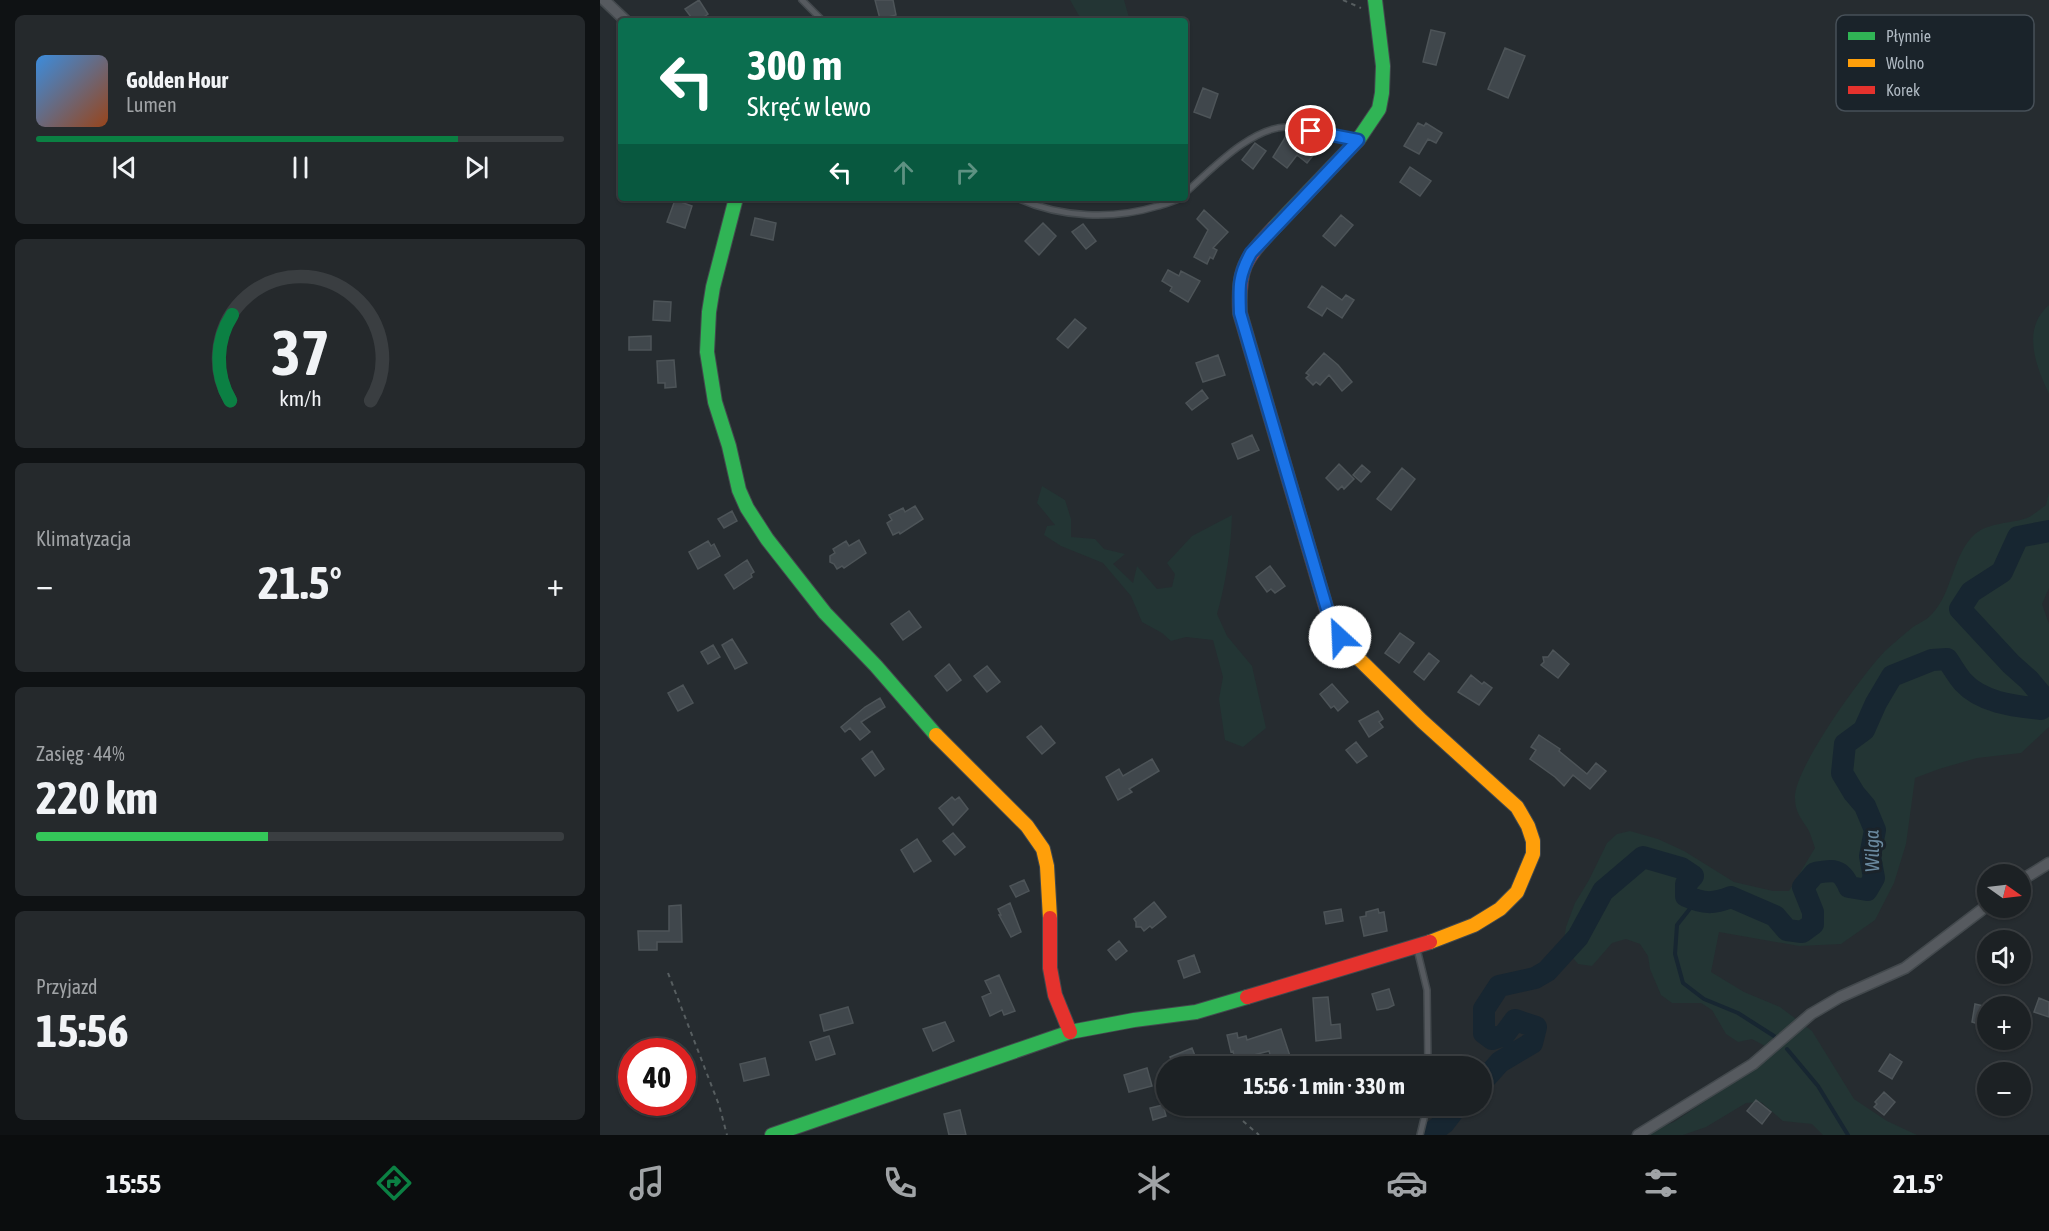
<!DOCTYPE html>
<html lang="pl">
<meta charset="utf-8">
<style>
body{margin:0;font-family:"Asap Condensed",sans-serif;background:#25292c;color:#f1f3f6;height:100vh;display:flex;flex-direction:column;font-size:22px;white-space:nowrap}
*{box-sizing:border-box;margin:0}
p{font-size:20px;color:#a0a3a6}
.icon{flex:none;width:33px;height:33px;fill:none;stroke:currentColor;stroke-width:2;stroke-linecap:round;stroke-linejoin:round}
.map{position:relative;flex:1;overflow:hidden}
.panel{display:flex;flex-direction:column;gap:15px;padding:15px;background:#0f1214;width:600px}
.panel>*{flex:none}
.hud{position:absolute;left:18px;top:18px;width:570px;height:183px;border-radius:6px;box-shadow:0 2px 4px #0004,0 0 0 2px #3a3e41;background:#0b6e4f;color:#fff;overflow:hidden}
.needle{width:39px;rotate:104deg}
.tools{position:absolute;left:1377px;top:864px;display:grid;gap:12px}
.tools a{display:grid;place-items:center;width:54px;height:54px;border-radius:50%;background:#1c2124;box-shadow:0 2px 4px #0004,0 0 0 2px #3a3e41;font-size:30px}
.speed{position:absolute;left:18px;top:1038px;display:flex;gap:12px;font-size:30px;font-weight:700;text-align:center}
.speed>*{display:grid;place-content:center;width:78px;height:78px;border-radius:50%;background:#1c2124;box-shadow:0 2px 4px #0004,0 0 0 2px #3a3e41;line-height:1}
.speed .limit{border:9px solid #d22;background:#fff;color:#111}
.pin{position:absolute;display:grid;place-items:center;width:51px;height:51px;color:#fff;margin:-26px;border:3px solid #fff;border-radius:50%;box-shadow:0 2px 6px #0007}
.me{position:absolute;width:66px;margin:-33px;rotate:335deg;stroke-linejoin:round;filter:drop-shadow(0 0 4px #0008)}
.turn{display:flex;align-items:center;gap:21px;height:126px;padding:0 30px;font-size:27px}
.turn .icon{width:78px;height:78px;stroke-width:2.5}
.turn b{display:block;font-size:42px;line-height:51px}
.lanes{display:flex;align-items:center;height:57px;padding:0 30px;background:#0003;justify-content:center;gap:30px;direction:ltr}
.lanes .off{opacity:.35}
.big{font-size:45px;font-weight:700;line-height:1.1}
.panel .widget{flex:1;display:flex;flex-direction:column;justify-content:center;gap:9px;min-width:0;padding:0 21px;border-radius:9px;background:#25292c}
.panel .dial{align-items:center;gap:0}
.dial svg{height:156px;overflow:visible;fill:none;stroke:#3a3e41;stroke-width:7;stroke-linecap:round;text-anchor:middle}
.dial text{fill:#f1f3f6;stroke:none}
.song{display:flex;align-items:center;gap:18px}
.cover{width:72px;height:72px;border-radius:9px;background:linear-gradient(135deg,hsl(210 70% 55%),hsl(20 70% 35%))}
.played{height:6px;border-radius:3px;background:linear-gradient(90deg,#0b8043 80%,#3a3e41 80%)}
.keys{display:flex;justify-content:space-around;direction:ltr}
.heat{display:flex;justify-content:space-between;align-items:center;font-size:33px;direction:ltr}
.charge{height:9px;border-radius:4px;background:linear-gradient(90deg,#34c759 44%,#3a3e41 0)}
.trip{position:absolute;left:556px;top:1056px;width:336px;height:60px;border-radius:30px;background:#1c2124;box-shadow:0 2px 4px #0004,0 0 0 2px #3a3e41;font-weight:700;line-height:60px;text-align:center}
.tab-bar{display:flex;height:96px;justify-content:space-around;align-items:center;background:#0b0d0e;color:#a0a3a6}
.tab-bar .icon{width:42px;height:42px}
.tab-bar .current{color:#0b8043}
.tab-bar b{font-size:27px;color:#f1f3f6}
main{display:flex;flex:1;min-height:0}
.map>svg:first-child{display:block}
</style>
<main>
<section class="panel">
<div class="widget">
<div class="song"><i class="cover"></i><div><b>Golden Hour</b><p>Lumen</p></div></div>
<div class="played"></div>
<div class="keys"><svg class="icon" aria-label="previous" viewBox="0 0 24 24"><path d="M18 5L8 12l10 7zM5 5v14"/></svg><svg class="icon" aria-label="pause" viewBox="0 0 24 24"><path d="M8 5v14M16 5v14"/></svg><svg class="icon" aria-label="next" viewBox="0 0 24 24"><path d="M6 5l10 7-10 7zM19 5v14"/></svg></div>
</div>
<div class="widget dial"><svg viewBox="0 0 100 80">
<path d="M14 69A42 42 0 1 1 86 69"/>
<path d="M14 69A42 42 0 0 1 15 25" stroke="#0b8043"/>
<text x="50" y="56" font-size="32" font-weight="700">37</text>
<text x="50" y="72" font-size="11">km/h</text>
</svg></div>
<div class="widget"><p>Klimatyzacja</p>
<div class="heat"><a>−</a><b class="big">21.5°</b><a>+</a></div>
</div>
<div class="widget"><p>Zasięg · 44%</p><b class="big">220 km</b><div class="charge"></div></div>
<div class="widget"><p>Przyjazd</p><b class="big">15:56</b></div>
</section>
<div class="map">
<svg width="1449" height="1135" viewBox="0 0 1449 1135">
<rect width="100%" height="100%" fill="#262c30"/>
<path fill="#233534" d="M 470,0 L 524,0 L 530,21 L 482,21 Z
M 1449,305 L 1449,394 C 1436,366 1421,329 1449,305 Z
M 442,486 L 465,500 L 471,519 L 471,537 L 495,539 L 504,549 L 525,554 L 513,564 L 533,583 L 537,566 L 557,589 L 572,587 L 575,574 L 567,563 L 592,536 L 632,515 C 631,549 626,582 617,614 L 627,636 L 652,666 L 666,728 L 643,747 L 625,740 L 619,699 L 623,677 L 613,640 L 586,637 L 571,641 L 562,633 L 542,622 L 531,596 L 503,563 L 461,546 L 444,535 L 447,526 L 455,525 L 437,503 Z
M 1449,492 L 1449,588 L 1442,604 L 1449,624 L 1449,727 L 1421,753 L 1377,758 L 1339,769 L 1315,778 L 1306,844 L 1294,883 L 1275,920 L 1241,944 L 1199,946 L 1119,932 L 1111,972 L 1144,992 L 1180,1007 L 1212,1031 L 1254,1099 L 1287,1121 L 1317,1135 L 1223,1135 L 1212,1124 L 1183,1121 L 1161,1102 L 1146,1103 L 1106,1127 L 1083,1135 L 1049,1135 L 1061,1127 L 1074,1122 L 1168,1059 L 1165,1046 L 1152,1039 L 1138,1042 L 1126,1034 L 1112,1010 L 1101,1003 L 1072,1003 L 1061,995 L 1050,969 L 1048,956 L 1040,944 L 1026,939 L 1012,943 L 992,966 L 978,964 L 969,953 L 964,940 L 966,927 L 975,903 L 989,880 L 1007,843 L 1017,834 L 1030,831 L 1058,839 L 1084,851 L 1134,882 L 1173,891 L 1189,891 L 1215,848 C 1213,842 1211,836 1209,831 C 1202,819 1195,813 1195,798 C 1193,770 1264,672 1285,651 C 1294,643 1303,635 1313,627 C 1319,623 1327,620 1332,614 C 1353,592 1352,555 1375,534 C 1390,522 1410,524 1427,518 C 1434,515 1440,509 1446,505 Z"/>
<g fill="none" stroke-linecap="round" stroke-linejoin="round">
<path stroke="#172631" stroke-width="4" d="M 1096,901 L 1077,925 L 1075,954 L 1083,983 L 1104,999 L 1138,1013 L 1174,1036
M 1187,1049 L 1218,1086 L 1248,1135"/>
<path stroke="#172631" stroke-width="22" d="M 882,1082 L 900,1062 L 932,1043 L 936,1027 L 915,1020 L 904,1035 L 892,1039 L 884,1033 L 884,1009 L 899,986 L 935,978 L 947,971 L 978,937 L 1003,891 L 1043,857 L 1081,868 L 1093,876 L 1086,884 L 1086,896 C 1104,904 1113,904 1131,897 L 1175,916 L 1187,930 L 1202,932 L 1213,924 L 1213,912 L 1203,887 L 1215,873 C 1233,870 1241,868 1249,887 L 1267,890 L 1274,878 L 1270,856 L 1275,830 L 1265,806 L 1254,793 L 1242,773 L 1245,744 L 1264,730 L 1276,703 L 1292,676 L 1332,660 L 1347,659 C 1352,666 1357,675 1363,682 C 1382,703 1415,706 1441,709 L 1444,698 L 1429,680 L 1411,664 L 1360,609 L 1371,592 L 1402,572 L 1418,537 L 1449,531
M 828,1135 L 844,1123 L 857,1106"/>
</g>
<path fill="#40474c" stroke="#4d5458" stroke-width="1.5" d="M 99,0 L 108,14 L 98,21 L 94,21 L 85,9 Z
M 275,0 L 293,0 L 296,15 L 280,19 Z
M 831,30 L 845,33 L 836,65 L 823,62 Z
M 905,48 L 925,56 L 908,98 L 888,89 Z
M 603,88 L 618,94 L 610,118 L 594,112 Z
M 818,123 L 824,126 L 826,123 L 842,133 L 836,143 L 828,139 L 819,154 L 804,146 Z
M 686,136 L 702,148 L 705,145 L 715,153 L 707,163 L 697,155 L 687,168 L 673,157 Z
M 655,143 L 666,151 L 653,169 L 642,160 Z
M 810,167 L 831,181 L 820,196 L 800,182 Z
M 75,200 L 92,206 L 85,228 L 67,222 Z
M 604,210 L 628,232 L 613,248 L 617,250 L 613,259 L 610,257 L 607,264 L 594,257 L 608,230 L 597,219 Z
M 741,215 L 753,225 L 735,246 L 723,236 Z
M 155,218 L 176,223 L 173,240 L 151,235 Z
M 443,223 L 456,236 L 439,255 L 425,241 Z
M 483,224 L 496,241 L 486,249 L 472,232 Z
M 568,270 L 579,276 L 581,271 L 600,281 L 588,302 L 570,291 L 572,287 L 562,281 Z
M 722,286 L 742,300 L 746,295 L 754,300 L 742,318 L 727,308 L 722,316 L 708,307 Z
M 54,301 L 71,302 L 70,321 L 53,320 Z
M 475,319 L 486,328 L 468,348 L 457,339 Z
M 51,336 L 51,350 L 29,350 L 29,337 Z
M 724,353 L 738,365 L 752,382 L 742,391 L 729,375 L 720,385 L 716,382 L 713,385 L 706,378 L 709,375 L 706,373 Z
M 618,355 L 625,375 L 603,382 L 596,363 Z
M 74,360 L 76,387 L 65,388 L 65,383 L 58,383 L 57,361 Z
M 602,390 L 608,398 L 592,410 L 586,403 Z
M 652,435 L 659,450 L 638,459 L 632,444 Z
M 739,464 L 754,479 L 744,489 L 742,486 L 738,490 L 726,478 Z
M 762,465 L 770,472 L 761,482 L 753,475 Z
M 802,468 L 815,479 L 791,510 L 777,499 Z
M 315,506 L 323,519 L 300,534 L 299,532 L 293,535 L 287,523 L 292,520 L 289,515 L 303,508 L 305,512 Z
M 132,511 L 137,521 L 124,528 L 118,519 Z
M 259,540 L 266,553 L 244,568 L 242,566 L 237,569 L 234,564 L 230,562 L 230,556 L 235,553 L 233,549 L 246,541 L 249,546 Z
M 108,541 L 111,546 L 114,544 L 120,556 L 98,569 L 89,552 Z
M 147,560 L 154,572 L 151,574 L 152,577 L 134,589 L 125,575 Z
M 670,566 L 685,586 L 675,593 L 671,589 L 667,592 L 656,577 Z
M 309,611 L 321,627 L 303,640 L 291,624 Z
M 800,633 L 814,643 L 799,663 L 785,653 Z
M 132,639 L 147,663 L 135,669 L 122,645 Z
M 113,645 L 120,657 L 108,664 L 101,652 Z
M 953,650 L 969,664 L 958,678 L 941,665 L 944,662 L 943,657 L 948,657 Z
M 829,653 L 839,661 L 824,680 L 814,672 Z
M 349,664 L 361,680 L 347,691 L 335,676 Z
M 387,666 L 400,682 L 387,692 L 374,676 Z
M 871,675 L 882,684 L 884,682 L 892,688 L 879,705 L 858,692 Z
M 732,684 L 748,702 L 738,711 L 734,706 L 731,708 L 720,694 Z
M 83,685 L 93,703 L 78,711 L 68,693 Z
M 280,698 L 285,707 L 261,722 L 270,732 L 260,740 L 250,728 L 245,732 L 241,727 L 265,707 Z
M 778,711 L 783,719 L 779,722 L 783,727 L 769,737 L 759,721 Z
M 441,726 L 455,743 L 442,754 L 427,737 Z
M 939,735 L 960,749 L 959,751 L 987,774 L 996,763 L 1006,771 L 990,789 L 973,775 L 964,786 L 955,777 L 930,759 L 936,750 L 931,747 Z
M 756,742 L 767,756 L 757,763 L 746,750 Z
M 272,751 L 284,769 L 275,776 L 262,759 Z
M 552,759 L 559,771 L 529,789 L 532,792 L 518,800 L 506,777 L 519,769 L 523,776 Z
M 352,797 L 355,800 L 359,797 L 368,809 L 353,825 L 339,808 Z
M 353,833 L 365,847 L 355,855 L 343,841 Z
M 317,839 L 331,861 L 314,872 L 301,850 Z
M 424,880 L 429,891 L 416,897 L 410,886 Z
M 554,902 L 566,917 L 552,928 L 550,926 L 544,931 L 541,927 L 536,927 L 536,922 L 534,919 Z
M 410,903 L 421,932 L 411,937 L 399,915 L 401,915 L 398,909 Z
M 81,905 L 82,942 L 57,942 L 57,950 L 39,950 L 38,931 L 69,931 L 69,906 Z
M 741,909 L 743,921 L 726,924 L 724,912 Z
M 778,909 L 779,913 L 784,912 L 787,931 L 764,936 L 760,917 L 766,916 L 766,912 Z
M 519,941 L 527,951 L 516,960 L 508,950 Z
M 594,955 L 600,972 L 584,978 L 578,961 Z
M 399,975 L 415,1011 L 404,1015 L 402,1010 L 390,1016 L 382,997 L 391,993 L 385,981 Z
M 789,989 L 794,1005 L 788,1008 L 777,1010 L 772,994 Z
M 728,997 L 731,1025 L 740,1024 L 741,1038 L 716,1041 L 713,998 Z
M 1439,998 L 1449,1002 L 1449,1017 L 1434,1012 Z
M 1375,1004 L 1388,1007 L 1388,1027 L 1372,1022 Z
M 248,1007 L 253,1023 L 224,1031 L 220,1015 Z
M 345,1022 L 354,1041 L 333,1051 L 323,1029 Z
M 681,1029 L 691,1059 L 673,1065 L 669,1051 L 635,1060 L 633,1051 L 631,1052 L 627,1035 L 637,1033 L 638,1038 L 646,1036 L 647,1040 Z
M 229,1036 L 235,1054 L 216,1060 L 210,1042 Z
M 592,1048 L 597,1061 L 583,1066 L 574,1066 L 570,1057 Z
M 1290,1054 L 1302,1062 L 1292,1079 L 1279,1071 Z
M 165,1058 L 169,1075 L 144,1081 L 140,1064 Z
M 547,1068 L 552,1086 L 529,1092 L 524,1075 Z
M 1284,1092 L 1295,1102 L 1284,1115 L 1274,1107 L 1277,1104 L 1275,1102 Z
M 1156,1100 L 1171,1112 L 1162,1124 L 1147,1111 Z
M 563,1105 L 566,1116 L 553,1120 L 550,1108 Z
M 360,1110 L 366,1135 L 349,1135 L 344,1114 Z"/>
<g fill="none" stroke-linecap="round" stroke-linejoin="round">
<g stroke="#43494d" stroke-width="8">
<path id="lane" d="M 202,0 L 223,21
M 585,193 C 610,171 652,126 688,127 C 706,127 737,136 756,139
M 417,198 C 461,218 513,220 558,206 C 565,204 573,202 580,198
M 817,949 L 827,990 L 828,1066
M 820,1135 L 827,1106"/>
</g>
<g stroke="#43494d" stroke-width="13">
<path id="street" d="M 4,0 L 26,21
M 1420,881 L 1449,863
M 1038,1135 L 1153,1064 L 1211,1014 L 1240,997 L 1305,968 L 1388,905"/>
</g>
<g stroke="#43494d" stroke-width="16">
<path id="fast" d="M 136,198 L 113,287 L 109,312 L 107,352 L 115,402 L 129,446 L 139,490 L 147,508 L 167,539 L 225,613 L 276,666 L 336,735
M 674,228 L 758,140 L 779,109 L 782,93 L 783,66 L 775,0
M 172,1135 L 470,1032 L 534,1020 L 596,1012 L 647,997"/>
</g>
<g stroke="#43494d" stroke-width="16">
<path id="slow" d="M 729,617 L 740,637 L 758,658 L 822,721 L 917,807 L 928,826 L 933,841 L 933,854 L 917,892 L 900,909 L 874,925 L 830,942
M 336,735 L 427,826 L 443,849 L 447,866 L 450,918"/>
</g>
<g stroke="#43494d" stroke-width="16">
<path id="jam" d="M 674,228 C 644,260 638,268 640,313 L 729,617
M 450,918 L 450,968 L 455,995 L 470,1032
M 647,997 L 830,942"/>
</g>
<path stroke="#575e60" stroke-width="2" stroke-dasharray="4.5 4.5" stroke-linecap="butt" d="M 743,0 L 761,8
M 68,973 L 119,1105 L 127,1135
M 643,1121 L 659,1135"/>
<use href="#lane" stroke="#565a5f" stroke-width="5"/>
<use href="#street" stroke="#565a5f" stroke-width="10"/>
<use href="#fast" stroke="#30b455" stroke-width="14"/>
<use href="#slow" stroke="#ff9f0a" stroke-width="14"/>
<use href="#jam" stroke="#e5322d" stroke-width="14"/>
</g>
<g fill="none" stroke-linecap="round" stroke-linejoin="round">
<g stroke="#114b97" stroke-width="15">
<path id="route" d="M 711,131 L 758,140 L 651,253 C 638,276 639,288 640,313 L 729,616 L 740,637"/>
</g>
<use href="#route" stroke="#1a73e8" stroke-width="10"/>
</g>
<g text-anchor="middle" stroke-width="6" stroke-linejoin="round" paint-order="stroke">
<g font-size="20" font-style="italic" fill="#6a899f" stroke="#1a232a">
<text transform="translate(1272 851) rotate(-91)" y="7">Wilga</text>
</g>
</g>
<rect x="1236" y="15" width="198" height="96" rx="9" fill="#1a232a" stroke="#475058" stroke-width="1.5"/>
<rect x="1248" y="32" width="27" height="8" fill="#30b455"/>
<rect x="1248" y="59" width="27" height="8" fill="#ff9f0a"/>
<rect x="1248" y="86" width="27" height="8" fill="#e5322d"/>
<g font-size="16" fill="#afb9c2">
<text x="1286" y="42">Płynnie</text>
<text x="1286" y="69">Wolno</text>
<text x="1286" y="96">Korek</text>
</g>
</svg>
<div class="tools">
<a><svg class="needle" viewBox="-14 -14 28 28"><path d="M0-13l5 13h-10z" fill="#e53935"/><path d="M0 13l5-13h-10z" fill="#a0a3a6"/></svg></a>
<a><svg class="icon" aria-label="sound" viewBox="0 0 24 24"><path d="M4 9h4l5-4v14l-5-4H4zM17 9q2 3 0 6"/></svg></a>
<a>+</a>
<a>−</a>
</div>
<div class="speed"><div class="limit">40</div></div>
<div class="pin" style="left:711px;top:131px;background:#d93025"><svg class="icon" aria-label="arrive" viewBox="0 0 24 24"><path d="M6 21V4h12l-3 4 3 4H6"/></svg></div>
<svg class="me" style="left:740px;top:637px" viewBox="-20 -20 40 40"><circle r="19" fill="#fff"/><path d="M0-13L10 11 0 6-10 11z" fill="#1a73e8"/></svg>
<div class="trip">15:56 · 1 min · 330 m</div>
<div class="hud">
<div class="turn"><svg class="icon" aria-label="left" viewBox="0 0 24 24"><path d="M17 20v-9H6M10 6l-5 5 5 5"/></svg><div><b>300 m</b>Skręć w lewo</div></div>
<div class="lanes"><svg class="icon" aria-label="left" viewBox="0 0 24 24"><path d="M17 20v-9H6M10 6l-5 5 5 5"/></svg><svg class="icon off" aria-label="ahead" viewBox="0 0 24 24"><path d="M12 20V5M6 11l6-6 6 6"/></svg><svg class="icon off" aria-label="right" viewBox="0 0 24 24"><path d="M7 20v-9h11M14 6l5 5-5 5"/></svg></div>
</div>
</div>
</main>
<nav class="tab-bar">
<b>15:55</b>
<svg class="icon current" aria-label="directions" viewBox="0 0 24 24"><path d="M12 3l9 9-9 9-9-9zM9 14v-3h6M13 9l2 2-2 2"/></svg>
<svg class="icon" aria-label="music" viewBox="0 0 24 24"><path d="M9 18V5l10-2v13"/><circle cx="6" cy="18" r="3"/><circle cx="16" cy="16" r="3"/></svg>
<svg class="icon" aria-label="phone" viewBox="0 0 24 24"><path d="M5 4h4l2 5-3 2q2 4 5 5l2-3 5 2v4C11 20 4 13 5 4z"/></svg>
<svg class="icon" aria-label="climate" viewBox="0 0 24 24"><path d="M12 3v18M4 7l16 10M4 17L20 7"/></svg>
<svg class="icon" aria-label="car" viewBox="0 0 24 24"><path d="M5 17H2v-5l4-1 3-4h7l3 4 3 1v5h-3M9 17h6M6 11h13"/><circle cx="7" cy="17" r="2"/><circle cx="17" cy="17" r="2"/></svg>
<svg class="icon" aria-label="filters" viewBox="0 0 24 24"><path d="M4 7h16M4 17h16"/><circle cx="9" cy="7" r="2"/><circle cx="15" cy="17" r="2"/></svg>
<b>21.5°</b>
</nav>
